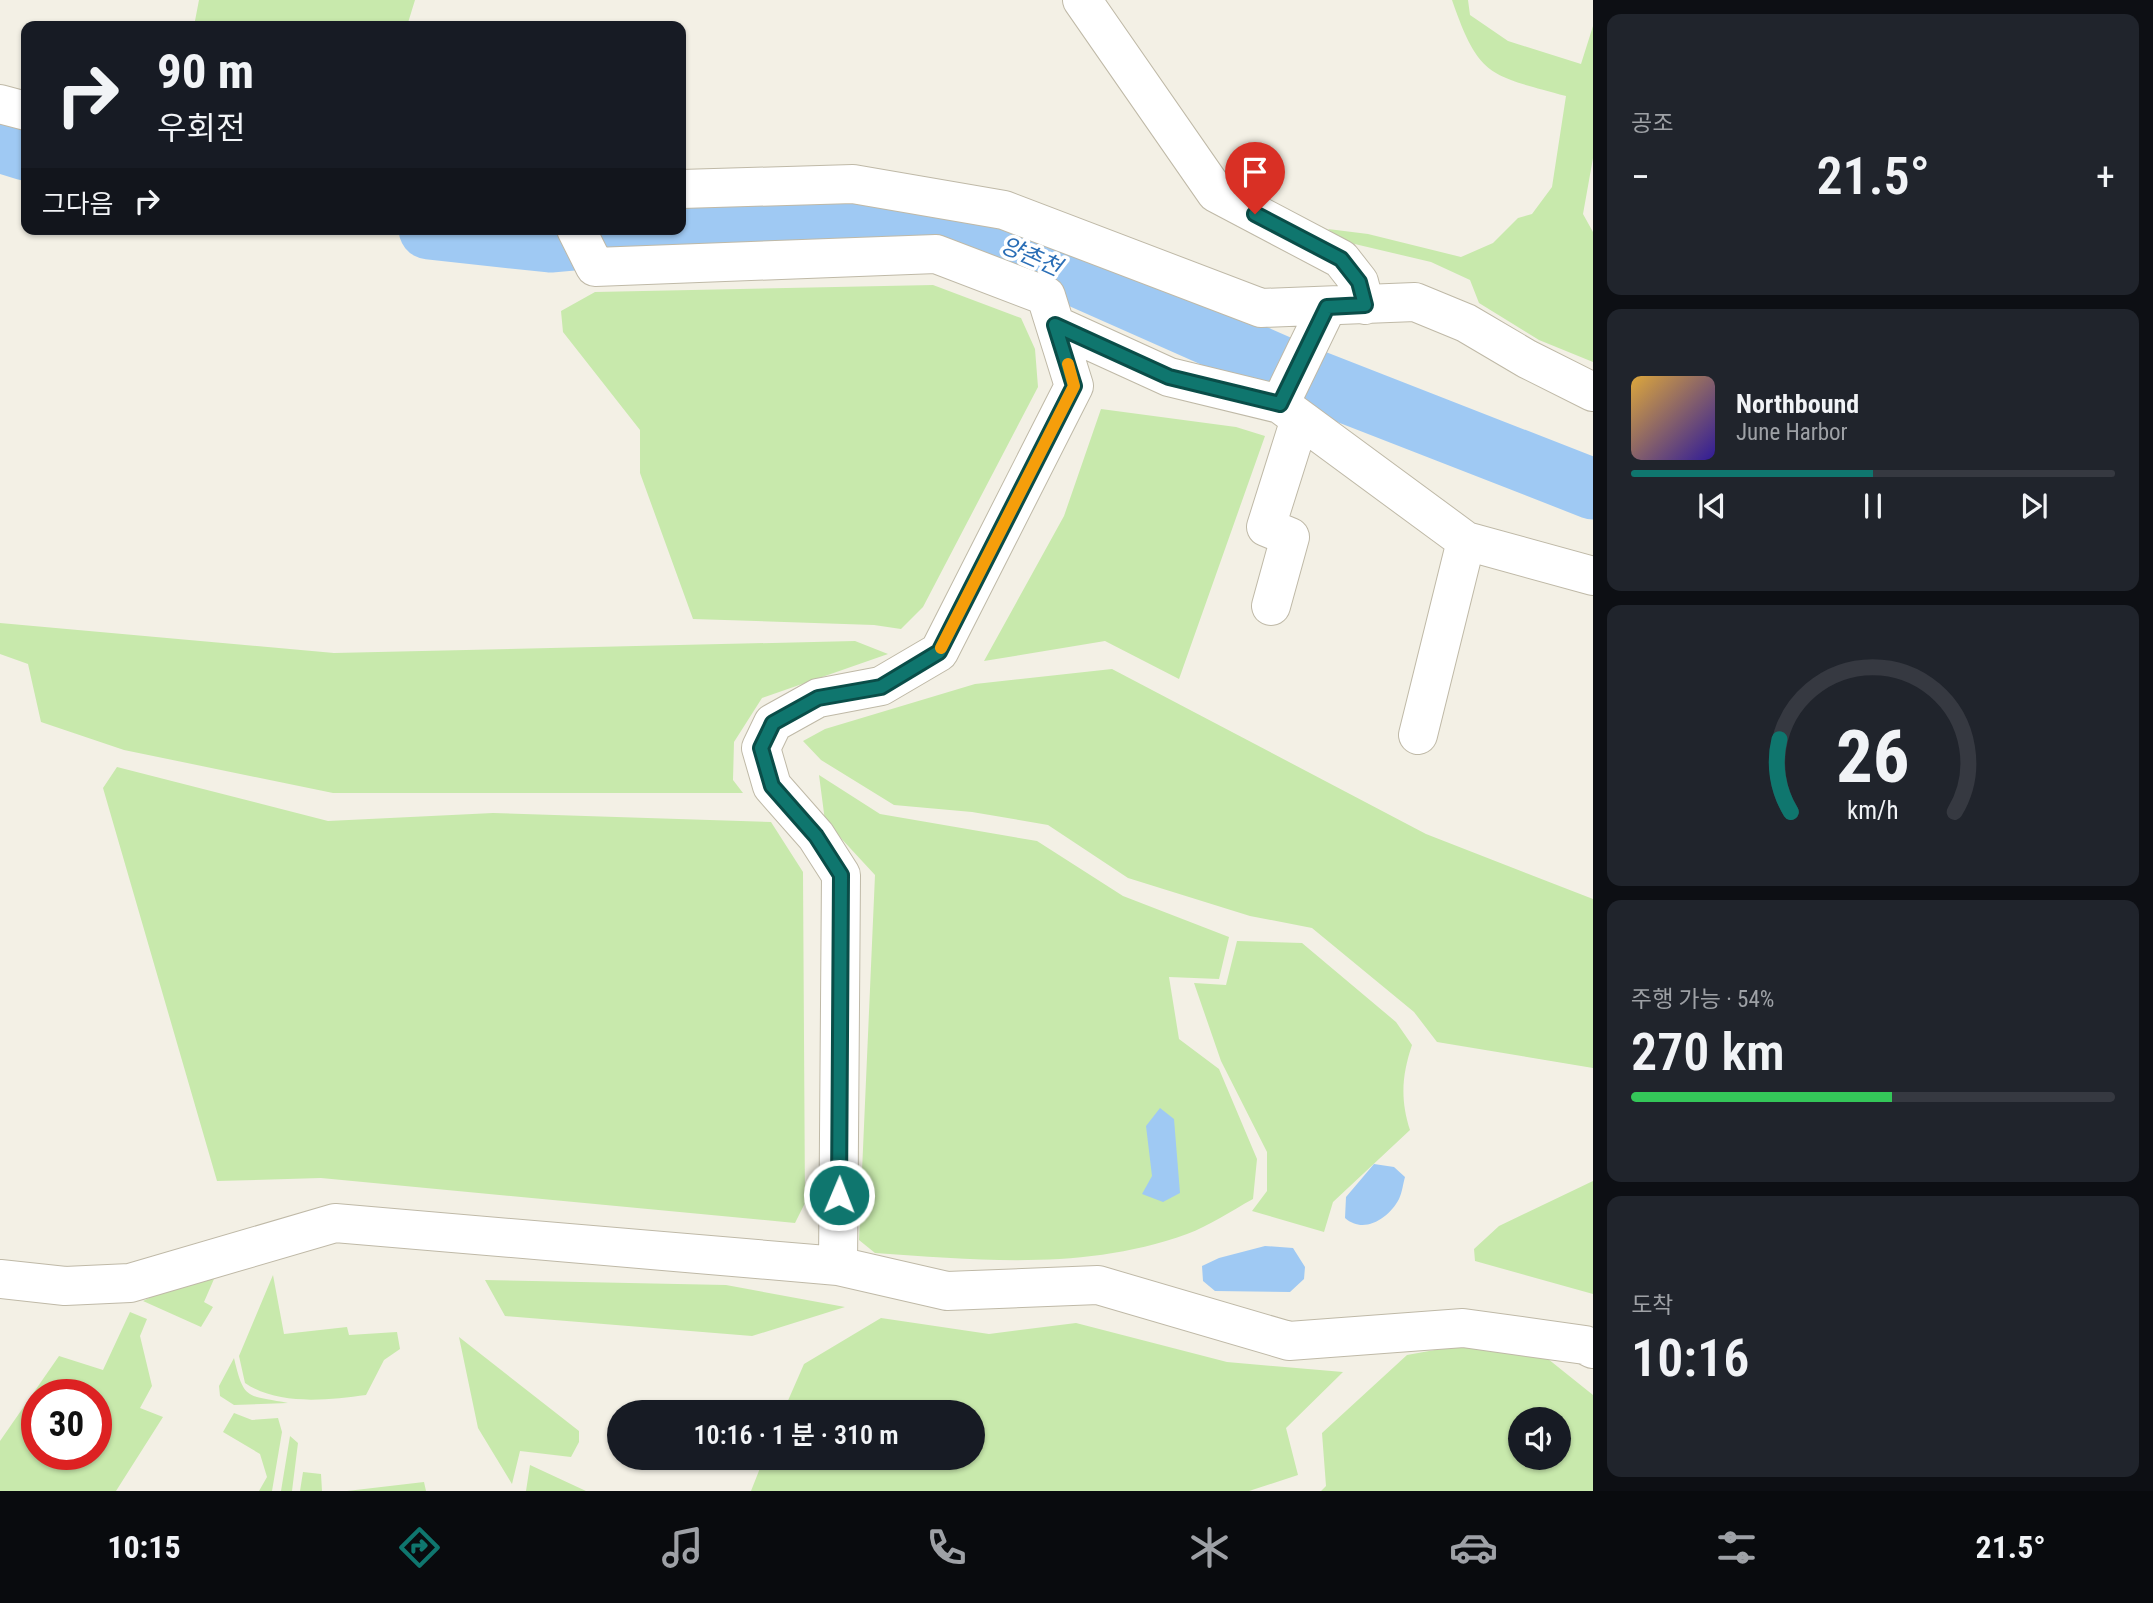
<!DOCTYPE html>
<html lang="ko">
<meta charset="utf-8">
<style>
body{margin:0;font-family:"Roboto Condensed","Noto Sans KR",sans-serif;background:#20242c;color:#f1f3f6;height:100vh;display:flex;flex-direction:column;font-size:26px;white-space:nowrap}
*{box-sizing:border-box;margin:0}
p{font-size:23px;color:#9ea1a6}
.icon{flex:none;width:38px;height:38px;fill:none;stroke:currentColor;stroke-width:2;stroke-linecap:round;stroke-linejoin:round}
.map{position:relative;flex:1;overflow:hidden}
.side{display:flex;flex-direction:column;gap:14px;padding:14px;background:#0d0f14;width:560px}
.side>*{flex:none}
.guide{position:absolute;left:21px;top:21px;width:665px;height:214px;border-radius:14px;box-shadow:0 2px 5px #0004;background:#171b24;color:#f1f3f6;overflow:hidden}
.controls{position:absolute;left:1508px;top:1407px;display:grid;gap:14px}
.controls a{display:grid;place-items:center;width:63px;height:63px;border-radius:50%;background:#171b24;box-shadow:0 2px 5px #0004;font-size:35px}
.speed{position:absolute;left:21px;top:1379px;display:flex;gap:14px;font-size:35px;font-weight:700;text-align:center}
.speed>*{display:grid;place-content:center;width:91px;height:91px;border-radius:50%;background:#171b24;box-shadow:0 2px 5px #0004;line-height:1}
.speed .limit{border:10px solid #d22;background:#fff;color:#111}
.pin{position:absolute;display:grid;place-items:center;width:60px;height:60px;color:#fff;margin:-72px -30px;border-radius:50% 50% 50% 0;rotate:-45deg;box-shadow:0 0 7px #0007}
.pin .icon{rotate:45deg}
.me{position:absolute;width:77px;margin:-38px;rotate:1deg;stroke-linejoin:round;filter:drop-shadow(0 0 5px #0008)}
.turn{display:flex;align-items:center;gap:24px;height:147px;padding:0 21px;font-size:32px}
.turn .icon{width:91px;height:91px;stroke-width:2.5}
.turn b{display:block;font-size:49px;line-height:60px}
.then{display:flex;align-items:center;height:66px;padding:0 21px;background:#0003;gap:14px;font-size:26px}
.big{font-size:52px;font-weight:600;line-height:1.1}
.side .card{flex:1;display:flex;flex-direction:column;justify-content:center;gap:10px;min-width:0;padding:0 24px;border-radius:14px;background:#20242c}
.side .dial{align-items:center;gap:0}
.dial svg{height:182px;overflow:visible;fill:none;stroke:#363941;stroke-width:7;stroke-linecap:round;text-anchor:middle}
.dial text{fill:#f1f3f6;stroke:none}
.song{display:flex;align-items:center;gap:21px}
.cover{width:84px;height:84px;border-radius:10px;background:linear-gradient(135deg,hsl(40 70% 55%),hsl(250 70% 35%))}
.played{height:7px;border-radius:4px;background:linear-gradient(90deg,#0f766e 50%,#363941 50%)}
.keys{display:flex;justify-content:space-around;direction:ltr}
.heat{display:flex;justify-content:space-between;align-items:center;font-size:38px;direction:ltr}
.charge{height:10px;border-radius:5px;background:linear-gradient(90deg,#34c759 54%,#363941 0)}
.trip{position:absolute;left:607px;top:1400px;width:378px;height:70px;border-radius:35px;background:#171b24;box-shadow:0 2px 5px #0004;font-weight:600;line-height:70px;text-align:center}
.menu{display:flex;height:112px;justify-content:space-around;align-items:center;background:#090b0e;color:#9ea1a6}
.menu .icon{width:49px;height:49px}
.menu .on{color:#0f766e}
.menu b{font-size:32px;color:#f1f3f6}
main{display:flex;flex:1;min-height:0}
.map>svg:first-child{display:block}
</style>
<main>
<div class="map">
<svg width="1593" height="1491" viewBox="0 0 1593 1491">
<rect width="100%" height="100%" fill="#f3f0e5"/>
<path fill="#c8e9ac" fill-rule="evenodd" d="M 199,0 L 415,0 L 407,26 L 194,26 Z
M 1452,0 L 1468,0 L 1470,15 L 1508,41 L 1581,64 L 1593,26 L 1593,158 L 1583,214 L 1593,232 L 1593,362 L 1539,340 L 1479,303 L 1470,280 L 1431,262 L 1342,241 L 1328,229 L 1368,234 L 1461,257 L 1493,243 L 1518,218 L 1532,214 L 1552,187 L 1566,96 C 1490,75 1479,78 1452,0 Z
M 933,285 L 1021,318 L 1035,349 L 1038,387 L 923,607 L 901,629 L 874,625 L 693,619 L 640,473 L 640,430 L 563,332 L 561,311 L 595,292 Z
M 1101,409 L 1236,427 L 1265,436 L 1179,679 L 1105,641 L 984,661 L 1064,516 Z
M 0,623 L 334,653 L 855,641 L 888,654 L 762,698 L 734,742 L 733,780 L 743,793 L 333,793 L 124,750 L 41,722 L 28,664 L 0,654 Z
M 1112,669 L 1426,834 L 1593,899 L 1593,1068 L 1437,1042 L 1414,1012 L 1312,928 L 1250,916 L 1128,878 L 1048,825 L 972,812 L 894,805 L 821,760 L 803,741 L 825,729 L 975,684 Z
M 117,767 L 328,821 L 493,813 L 771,822 L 803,872 L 805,1203 L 795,1223 L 321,1178 L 217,1181 L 103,788 Z
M 819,775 L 880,814 L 1037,841 L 1123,896 L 1229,937 L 1219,979 L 1169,977 L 1179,1039 L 1219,1069 L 1257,1159 L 1253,1199 C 1231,1211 1209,1226 1187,1234 C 1084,1271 981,1260 875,1253 L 859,1240 L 875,875 L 825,821 Z
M 1237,941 L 1302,943 L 1396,1022 L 1412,1045 C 1402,1075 1400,1099 1410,1130 L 1333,1202 L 1324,1232 L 1252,1211 L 1267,1191 L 1267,1152 L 1221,1061 L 1194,983 L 1226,985 Z
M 1593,1181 L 1593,1294 L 1475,1261 L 1474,1249 L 1499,1226 Z
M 273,1275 L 284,1334 L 347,1327 L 349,1335 L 397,1332 L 400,1349 L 384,1360 L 366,1395 C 328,1400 278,1406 245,1383 L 239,1356 Z
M 214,1279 L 204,1302 L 213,1307 L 201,1327 L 143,1301 L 180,1283 Z
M 485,1280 L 726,1285 L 845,1307 L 752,1336 L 505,1316 Z
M 130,1312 L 147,1319 L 140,1336 L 152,1386 L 140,1408 L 163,1417 L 116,1491 L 0,1491 L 0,1441 L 59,1356 L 103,1370 ZM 37,1395 L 96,1395 L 96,1454 L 37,1454 Z
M 881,1318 L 989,1334 L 1076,1323 L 1227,1362 L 1343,1372 L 1286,1428 L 1298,1475 L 1249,1491 L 751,1491 L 764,1458 L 973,1458 L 973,1412 L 783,1412 L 804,1364 Z
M 1518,1335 L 1593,1395 L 1593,1491 L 1321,1491 L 1326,1486 L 1322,1433 L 1407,1355 ZM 1521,1419 L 1559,1419 L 1559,1458 L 1521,1458 Z
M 459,1337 L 579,1431 L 579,1442 L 571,1457 L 520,1451 L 512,1484 L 478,1428 Z
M 234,1358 C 244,1401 247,1395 288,1403 L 234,1405 L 220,1396 L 219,1386 Z
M 234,1413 L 252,1420 L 278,1418 L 282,1432 L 272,1491 L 259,1491 L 267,1477 L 260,1454 L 223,1432 Z
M 290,1436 L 298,1443 L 292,1491 L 281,1491 Z
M 530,1465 L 586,1491 L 526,1491 Z
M 303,1472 L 321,1474 L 322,1491 L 300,1491 Z
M 424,1482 L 426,1491 L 347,1491 Z"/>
<path fill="#9fc9f3" d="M 1160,1108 L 1174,1119 L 1180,1193 L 1163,1202 L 1142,1194 L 1152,1176 L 1146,1126 Z
M 1374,1164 L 1394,1167 L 1405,1177 C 1403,1184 1402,1193 1399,1199 C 1389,1218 1364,1235 1345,1218 L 1346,1197 Z
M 1265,1246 L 1293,1248 L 1305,1267 L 1304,1279 L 1290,1292 L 1215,1291 L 1203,1281 L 1202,1266 L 1219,1258 Z"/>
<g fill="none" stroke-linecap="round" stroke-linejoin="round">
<path stroke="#9fc9f3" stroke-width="61" d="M 0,142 L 26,150
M 429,229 L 550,242 L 684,230 L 847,224 L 982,234 L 1293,372 L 1593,489"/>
<g stroke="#bfb9a7" stroke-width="40">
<path id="minor" d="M 1082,0 L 1216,193 L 1341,259 L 1359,282 L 1365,305
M 0,104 L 26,111
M 681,189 L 853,184 L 1004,210 L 1261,308 L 1415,302 L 1466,323 L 1527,359 L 1593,392
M 576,229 L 595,267 L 936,254 L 1046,296 L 1074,386 L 939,652 L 881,686 L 818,698 L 773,723 L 761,748 L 772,786 L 816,836 L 841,875 L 838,1266
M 1055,325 L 1169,377 L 1280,404 L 1466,541 L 1593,576
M 1280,404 L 1327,307
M 1271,606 L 1290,537 L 1266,527 L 1300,419
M 1418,735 L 1466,541
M 0,1279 L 65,1286 L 130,1283 L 335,1223 L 838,1266 L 947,1291 L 1098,1285 L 1289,1341 L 1463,1328 L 1585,1345 L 1593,1349"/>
</g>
<use href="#minor" stroke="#fff" stroke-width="38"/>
</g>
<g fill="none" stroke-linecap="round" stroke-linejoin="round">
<g stroke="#0a4d48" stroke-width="18">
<path id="route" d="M 839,1195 L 841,875 L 816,836 L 772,786 L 761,748 L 773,723 L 818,698 L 881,687 L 939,652 L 1074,386 L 1055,325 L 1169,377 L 1280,404 L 1327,307 L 1365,305 L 1359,282 L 1341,259 L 1255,214"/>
</g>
<use href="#route" stroke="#0f766e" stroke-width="12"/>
<path stroke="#f59e0b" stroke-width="12" d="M 941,648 L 1074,386 L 1068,364"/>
</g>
<g text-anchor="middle" stroke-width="7" stroke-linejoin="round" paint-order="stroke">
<g font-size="23" font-style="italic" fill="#2a6eb6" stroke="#fff">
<text transform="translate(1031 256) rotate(24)" y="8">양촌천</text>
</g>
</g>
</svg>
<div class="controls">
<a><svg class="icon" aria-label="sound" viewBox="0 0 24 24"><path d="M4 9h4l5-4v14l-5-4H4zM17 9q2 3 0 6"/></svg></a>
</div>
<div class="speed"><div class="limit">30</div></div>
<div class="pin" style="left:1255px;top:214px;background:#d93025"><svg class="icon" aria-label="arrive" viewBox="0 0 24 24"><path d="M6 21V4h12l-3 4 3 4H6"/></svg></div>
<svg class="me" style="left:839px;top:1195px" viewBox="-20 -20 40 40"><circle r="17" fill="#0f766e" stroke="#fff" stroke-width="3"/><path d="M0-11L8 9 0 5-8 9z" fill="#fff"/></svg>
<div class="trip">10:16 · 1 분 · 310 m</div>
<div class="guide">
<div class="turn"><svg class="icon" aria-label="right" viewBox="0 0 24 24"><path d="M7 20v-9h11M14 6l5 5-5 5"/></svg><div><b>90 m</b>우회전</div></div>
<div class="then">그다음<svg class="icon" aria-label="right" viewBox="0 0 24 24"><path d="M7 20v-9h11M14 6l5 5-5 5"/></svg></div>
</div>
</div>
<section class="side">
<div class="card"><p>공조</p>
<div class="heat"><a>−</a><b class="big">21.5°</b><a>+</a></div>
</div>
<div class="card">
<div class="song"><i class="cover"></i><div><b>Northbound</b><p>June Harbor</p></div></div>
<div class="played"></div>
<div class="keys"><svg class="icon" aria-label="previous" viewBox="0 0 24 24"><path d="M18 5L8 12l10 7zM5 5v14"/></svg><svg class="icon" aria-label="pause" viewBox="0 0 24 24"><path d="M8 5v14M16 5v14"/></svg><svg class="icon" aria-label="next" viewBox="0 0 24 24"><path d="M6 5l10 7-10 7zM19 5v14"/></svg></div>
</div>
<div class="card dial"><svg viewBox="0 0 100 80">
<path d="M14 69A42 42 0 1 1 86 69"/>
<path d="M14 69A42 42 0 0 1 9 37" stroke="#0f766e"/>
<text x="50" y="56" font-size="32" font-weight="700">26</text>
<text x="50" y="72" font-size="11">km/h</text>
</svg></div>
<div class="card"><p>주행 가능 · 54%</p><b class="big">270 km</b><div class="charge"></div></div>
<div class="card"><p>도착</p><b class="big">10:16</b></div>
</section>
</main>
<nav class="menu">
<b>10:15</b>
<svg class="icon on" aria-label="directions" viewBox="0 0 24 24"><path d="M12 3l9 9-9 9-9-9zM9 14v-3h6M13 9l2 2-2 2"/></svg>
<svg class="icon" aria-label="music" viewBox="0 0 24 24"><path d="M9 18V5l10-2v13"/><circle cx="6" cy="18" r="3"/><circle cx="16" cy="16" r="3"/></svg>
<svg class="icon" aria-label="phone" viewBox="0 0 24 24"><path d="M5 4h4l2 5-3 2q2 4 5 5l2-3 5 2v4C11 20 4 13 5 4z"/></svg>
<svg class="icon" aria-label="climate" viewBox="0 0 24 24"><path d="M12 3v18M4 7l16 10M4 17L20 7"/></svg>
<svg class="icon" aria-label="car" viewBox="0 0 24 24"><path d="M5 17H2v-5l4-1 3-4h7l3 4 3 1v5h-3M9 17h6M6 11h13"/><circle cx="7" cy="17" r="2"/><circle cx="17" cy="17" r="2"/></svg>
<svg class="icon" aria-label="filters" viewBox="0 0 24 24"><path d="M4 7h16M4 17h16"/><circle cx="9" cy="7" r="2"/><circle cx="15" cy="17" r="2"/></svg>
<b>21.5°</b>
</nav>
